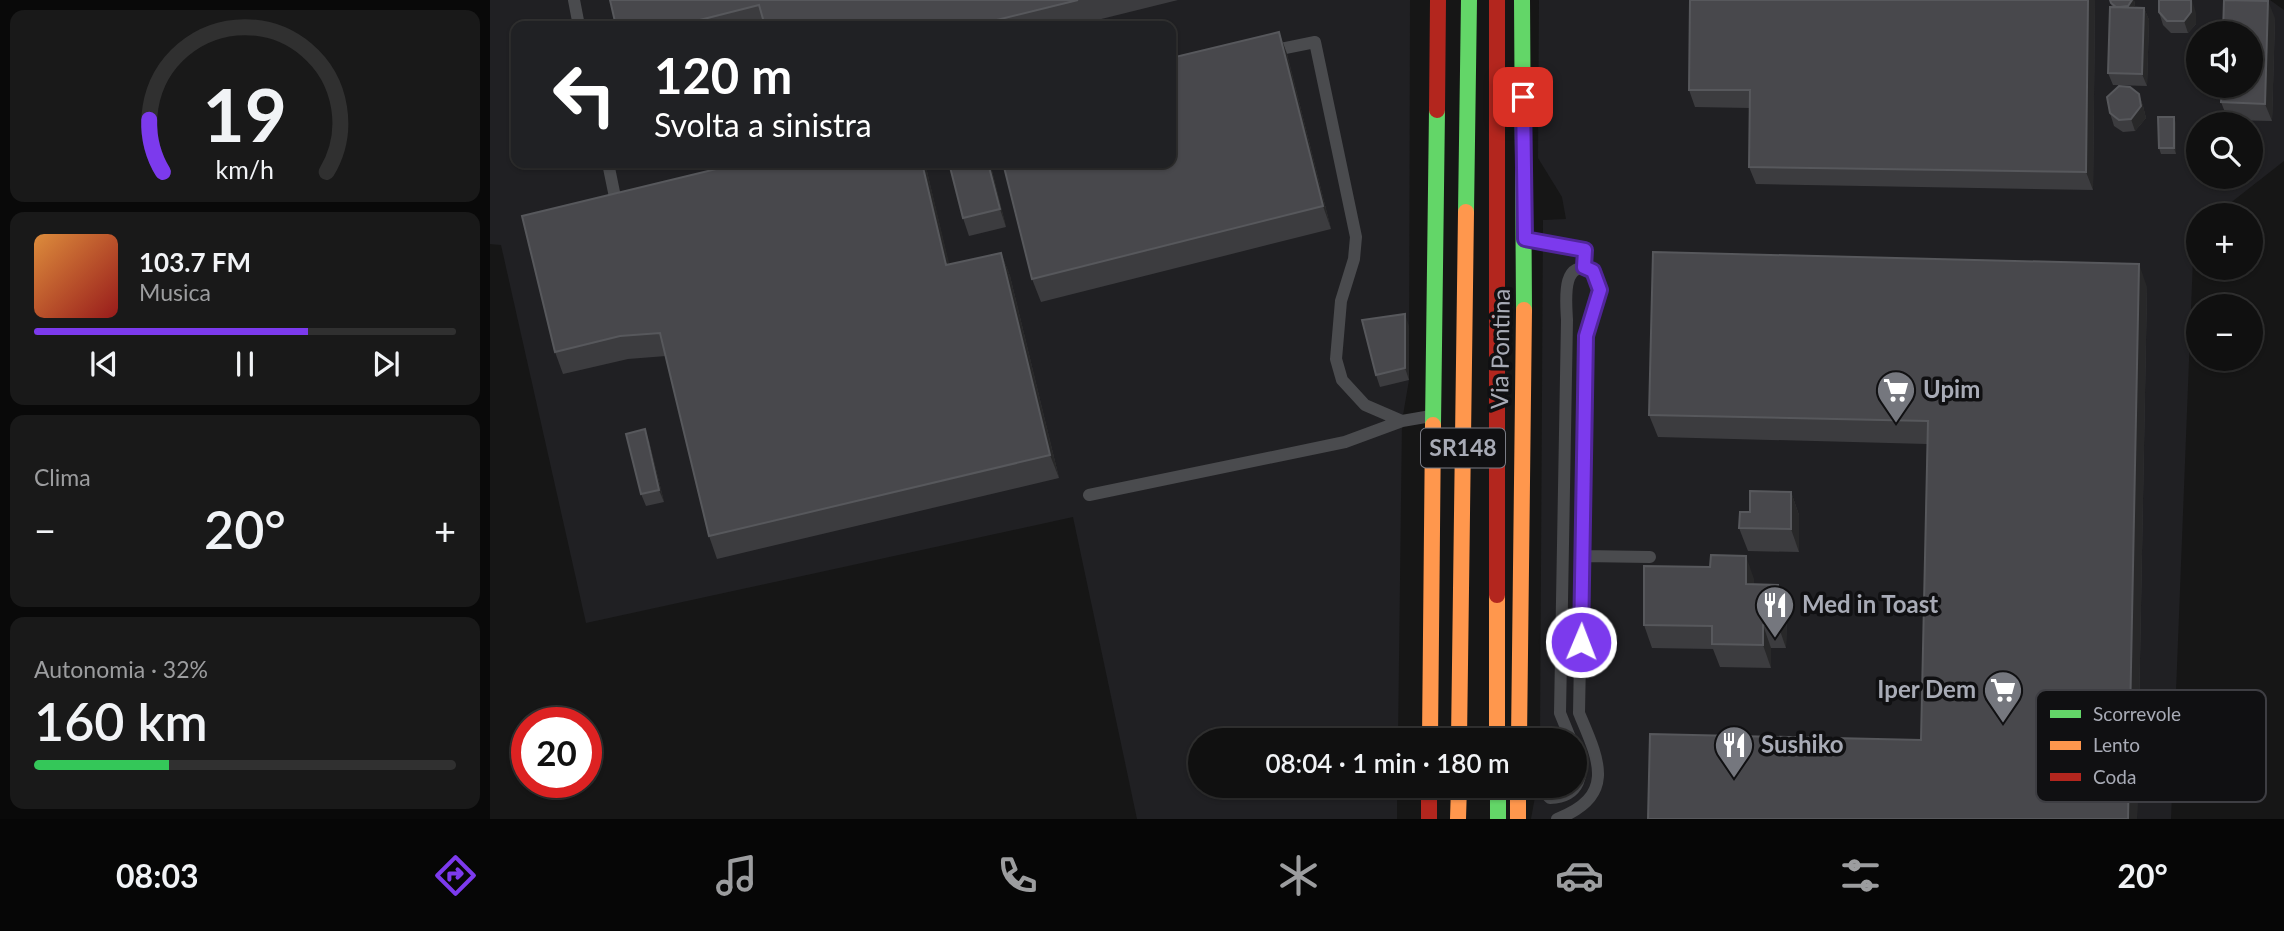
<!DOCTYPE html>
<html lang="it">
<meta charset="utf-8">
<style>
body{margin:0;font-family:Lato,sans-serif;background:#191919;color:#f1f3f6;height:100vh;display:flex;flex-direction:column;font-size:26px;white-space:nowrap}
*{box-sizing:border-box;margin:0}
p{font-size:23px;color:#9c9d9f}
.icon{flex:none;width:38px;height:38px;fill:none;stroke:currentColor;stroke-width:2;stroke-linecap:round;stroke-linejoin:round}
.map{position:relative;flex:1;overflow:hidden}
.drawer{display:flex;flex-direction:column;gap:10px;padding:10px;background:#090909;width:490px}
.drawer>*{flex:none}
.hud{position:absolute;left:21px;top:21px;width:665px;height:147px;border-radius:14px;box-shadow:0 2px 5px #0004,0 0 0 2px #303030;background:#202124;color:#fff;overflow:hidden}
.fabs{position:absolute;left:1696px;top:21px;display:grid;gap:14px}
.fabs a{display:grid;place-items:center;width:77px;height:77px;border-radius:50%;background:#101010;box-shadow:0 2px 5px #0004,0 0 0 2px #303030;font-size:35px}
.speed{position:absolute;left:21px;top:707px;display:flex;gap:14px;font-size:35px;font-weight:700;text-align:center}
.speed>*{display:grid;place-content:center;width:91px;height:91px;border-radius:50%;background:#101010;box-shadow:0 2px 5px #0004,0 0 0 2px #303030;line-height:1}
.speed .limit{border:10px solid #d22;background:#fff;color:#111}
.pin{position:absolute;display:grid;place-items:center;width:60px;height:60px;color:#fff;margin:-30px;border-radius:14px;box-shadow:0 4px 10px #0006}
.me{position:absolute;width:77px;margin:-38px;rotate:1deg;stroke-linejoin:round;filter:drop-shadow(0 0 5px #0008)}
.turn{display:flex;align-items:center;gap:24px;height:147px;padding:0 28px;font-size:32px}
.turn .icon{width:91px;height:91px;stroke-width:2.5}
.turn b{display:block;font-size:49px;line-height:60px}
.big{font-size:52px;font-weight:600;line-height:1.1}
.drawer .card{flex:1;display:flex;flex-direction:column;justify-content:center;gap:10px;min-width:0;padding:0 24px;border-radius:14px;background:#191919}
.drawer .dial{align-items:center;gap:0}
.dial svg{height:182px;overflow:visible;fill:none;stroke:#303030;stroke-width:7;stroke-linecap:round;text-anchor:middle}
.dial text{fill:#f1f3f6;stroke:none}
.song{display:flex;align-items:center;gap:21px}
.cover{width:84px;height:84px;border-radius:10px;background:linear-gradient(135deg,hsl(30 70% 55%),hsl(0 70% 35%))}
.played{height:7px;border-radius:4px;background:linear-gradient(90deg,#7c3aed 65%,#303030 65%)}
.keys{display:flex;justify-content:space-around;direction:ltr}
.heat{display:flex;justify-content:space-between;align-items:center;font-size:38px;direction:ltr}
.charge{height:10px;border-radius:5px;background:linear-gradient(90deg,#34c759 32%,#303030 0)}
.trip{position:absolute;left:698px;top:728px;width:399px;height:70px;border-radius:35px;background:#101010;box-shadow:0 2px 5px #0004,0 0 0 2px #303030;font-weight:600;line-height:70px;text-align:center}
.menu{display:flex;height:112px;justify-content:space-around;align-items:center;background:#060606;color:#9c9d9f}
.menu .icon{width:49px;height:49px}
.menu .active{color:#7c3aed}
.menu b{font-size:32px;color:#f1f3f6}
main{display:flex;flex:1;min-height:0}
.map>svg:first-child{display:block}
</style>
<main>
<section class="drawer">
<div class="card dial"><svg viewBox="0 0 100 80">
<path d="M14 69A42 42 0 1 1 86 69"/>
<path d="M14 69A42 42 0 0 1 8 46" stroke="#7c3aed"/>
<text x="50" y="56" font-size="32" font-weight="700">19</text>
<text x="50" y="72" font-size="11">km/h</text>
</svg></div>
<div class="card">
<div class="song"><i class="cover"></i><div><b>103.7 FM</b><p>Musica</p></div></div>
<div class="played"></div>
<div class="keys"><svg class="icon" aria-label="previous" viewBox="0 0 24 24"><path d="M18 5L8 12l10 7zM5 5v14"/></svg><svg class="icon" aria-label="pause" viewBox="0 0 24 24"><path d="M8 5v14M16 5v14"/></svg><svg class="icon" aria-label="next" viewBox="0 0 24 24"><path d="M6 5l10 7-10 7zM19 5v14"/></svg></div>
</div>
<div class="card"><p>Clima</p>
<div class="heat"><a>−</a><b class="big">20°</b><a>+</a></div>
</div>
<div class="card"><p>Autonomia · 32%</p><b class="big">160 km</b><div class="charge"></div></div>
</section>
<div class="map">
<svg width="1794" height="819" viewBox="0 0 1794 819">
<rect width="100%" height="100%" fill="#161616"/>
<path fill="#202023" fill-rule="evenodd" d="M 0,0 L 920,0 L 919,380 L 912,421 L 908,740 L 710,740 L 710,786 L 907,786 L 907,819 L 647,819 L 583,517 L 96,623 L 11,245 L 0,244 ZM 26,26 L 681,26 L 681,163 L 26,163 Z
M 1049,0 L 1780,0 L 1794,10 L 1794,161 L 1725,215 L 1708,215 L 1708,229 L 1704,233 L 1681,819 L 1041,819 L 1047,786 L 1085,786 L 1085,740 L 1050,740 L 1053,220 L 1076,219 L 1072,197 L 1048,158 ZM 1708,33 L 1760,33 L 1760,86 L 1708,86 ZM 1708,124 L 1760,124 L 1760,177 L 1708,177 Z"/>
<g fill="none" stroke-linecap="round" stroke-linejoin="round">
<path stroke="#4a4b4e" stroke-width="12" d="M 84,0 L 89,26
M 780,51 L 825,42 L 866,237 L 864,259 L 851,301 L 846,359 L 852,380 L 875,405 L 912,421 L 941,416
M 118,163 L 126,202 L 134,201
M 1036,240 L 1095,250 L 1094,267
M 599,495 L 855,442 L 912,421
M 1093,556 L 1160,557
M 1048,786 L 1060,798 C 1089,797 1097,774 1085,749
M 1067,819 C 1127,796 1109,760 1089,713 L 1096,336 L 1110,290 L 1103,271 C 1071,257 1076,301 1077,320 L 1070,713 L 1081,740"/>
<path stroke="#63d668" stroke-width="16" d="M 1032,0 L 1034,310
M 976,212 L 979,0
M 943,425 L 947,110
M 1008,786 L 1008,819"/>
<path stroke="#ff974d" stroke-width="16" d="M 1007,595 L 1007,740
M 940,740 L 943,425
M 969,740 L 976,212
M 1029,740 L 1034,310
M 1028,786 L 1028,819
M 968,819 L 969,786"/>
<path stroke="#b3261e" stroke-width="16" d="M 1007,0 L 1007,595
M 947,110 L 948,0
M 939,786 L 939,819"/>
</g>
<path fill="#3c3c3f" d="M 120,0 L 688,0 L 583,26 L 126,26 Z
M 1605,0 L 1603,190 L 1266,184 L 1259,167 L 1260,108 L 1205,107 L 1199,90 Z
M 1620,0 L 1644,0 L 1645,5 L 1643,8 L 1654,8 L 1659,20 L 1657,86 L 1623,85 L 1618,73 L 1622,7 Z
M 1669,12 L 1706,13 L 1706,24 L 1698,33 L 1681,33 L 1673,25 Z
M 1785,18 L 1782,121 L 1738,120 L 1731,102 Z
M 789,32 L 797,54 L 841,229 L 551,302 L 542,279 Z
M 1649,94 L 1653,106 L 1656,118 L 1645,131 L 1633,132 L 1624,126 L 1620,113 Z
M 1686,123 L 1686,154 L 1671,154 L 1669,148 Z
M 435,163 L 459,265 L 511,253 L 520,276 L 569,478 L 227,559 L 219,536 L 176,356 L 138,359 L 73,374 L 65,352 Z
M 500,163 L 516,227 L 479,236 L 473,218 Z
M 1657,287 L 1647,819 L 1158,819 L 1431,740 L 1437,444 L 1168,437 L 1159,415 Z
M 919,326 L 919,380 L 890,387 L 886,375 Z
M 159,441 L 174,502 L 156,506 L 151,494 Z
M 1301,492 L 1309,515 L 1309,552 L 1258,551 L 1249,528 L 1260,512 Z
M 1264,579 L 1264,584 L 1288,585 L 1297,608 L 1296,648 L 1281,648 L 1281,668 L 1230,667 L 1223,649 L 1162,648 L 1154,625 Z"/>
<path fill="#282829" d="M 1598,0 L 1605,0 L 1603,190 L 1596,172 Z
M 1642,0 L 1644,0 L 1645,5 L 1641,12 L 1638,6 Z
M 1702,0 L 1706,13 L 1706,24 L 1698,33 L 1694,21 Z
M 1778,1 L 1785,18 L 1782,121 L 1775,104 Z
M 1654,8 L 1659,20 L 1657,86 L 1652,74 Z
M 789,32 L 797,54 L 841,229 L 833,206 Z
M 1649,94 L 1653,106 L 1656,118 L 1645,131 L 1641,119 Z
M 1684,117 L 1686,123 L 1686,154 L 1684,148 Z
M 432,163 L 435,163 L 465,288 L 456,265 Z
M 498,163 L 500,163 L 516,227 L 510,209 Z
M 511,253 L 520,276 L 569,478 L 560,455 Z
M 1649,264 L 1657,287 L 1647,819 L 1638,819 Z
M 915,314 L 919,326 L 919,380 L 915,368 Z
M 155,429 L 159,441 L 174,502 L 169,490 Z
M 1301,492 L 1309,515 L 1309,552 L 1301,529 Z
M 1256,556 L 1264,579 L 1264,607 L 1256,584 Z
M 1288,585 L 1297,608 L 1296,648 L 1288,625 Z
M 1273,625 L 1281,648 L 1281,668 L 1273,645 Z"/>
<path fill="#48484c" stroke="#57585c" stroke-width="2" d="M 120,0 L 588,0 L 482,26 L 275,26 L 269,5 L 186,26 L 126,26 Z
M 1200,0 L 1598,0 L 1596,172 L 1259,167 L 1260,90 L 1199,90 Z
M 1620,0 L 1642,0 L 1638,6 L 1630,7 L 1626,7 L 1621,3 Z
M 1669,0 L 1701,0 L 1701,12 L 1694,21 L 1677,21 L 1669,12 Z
M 1734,0 L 1778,1 L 1775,104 L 1731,102 L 1732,86 L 1760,86 L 1760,33 L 1733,33 Z
M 1620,7 L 1654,8 L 1652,74 L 1618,73 Z
M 789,32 L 833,206 L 542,279 L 513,163 L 681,163 L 681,58 Z
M 1629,86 L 1640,87 L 1649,94 L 1651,106 L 1641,119 L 1629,120 L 1620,113 L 1617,97 Z
M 1668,117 L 1684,117 L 1684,148 L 1669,148 Z
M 251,163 L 432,163 L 456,265 L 511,253 L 560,455 L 219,536 L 170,333 L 130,336 L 65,352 L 32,216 Z
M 459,163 L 498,163 L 510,209 L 473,218 Z
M 1163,252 L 1649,264 L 1638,819 L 1158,819 L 1160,734 L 1431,740 L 1438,421 L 1159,415 Z
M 915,314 L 915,368 L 886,375 L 872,320 Z
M 155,429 L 169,490 L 151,494 L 136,434 Z
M 1260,491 L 1301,492 L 1301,529 L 1249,528 L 1250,512 L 1260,512 Z
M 1221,555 L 1256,556 L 1256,584 L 1288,585 L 1288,625 L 1273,625 L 1273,645 L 1222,644 L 1222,626 L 1154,625 L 1154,566 L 1220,567 Z"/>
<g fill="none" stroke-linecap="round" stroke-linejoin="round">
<g stroke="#51269a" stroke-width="18">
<path id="route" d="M 1033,97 L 1035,239 L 1095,250 L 1094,267 L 1103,271 L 1110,290 L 1096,336 L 1091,642"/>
</g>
<use href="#route" stroke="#7c3aed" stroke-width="12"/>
</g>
<defs>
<g id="supermarket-pin" transform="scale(2.0125)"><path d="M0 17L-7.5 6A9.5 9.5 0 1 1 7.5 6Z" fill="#75777e" stroke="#101012"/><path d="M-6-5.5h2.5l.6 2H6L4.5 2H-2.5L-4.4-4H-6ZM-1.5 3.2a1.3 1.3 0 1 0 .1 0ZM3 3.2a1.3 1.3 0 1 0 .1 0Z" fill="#fff"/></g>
<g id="restaurant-pin" transform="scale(2.0125)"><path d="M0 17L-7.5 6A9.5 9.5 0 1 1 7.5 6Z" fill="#75777e" stroke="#101012"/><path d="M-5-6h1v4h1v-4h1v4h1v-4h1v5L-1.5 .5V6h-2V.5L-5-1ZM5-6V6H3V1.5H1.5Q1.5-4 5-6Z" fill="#fff"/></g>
</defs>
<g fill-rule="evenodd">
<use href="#supermarket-pin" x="1406" y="390"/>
<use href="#restaurant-pin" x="1285" y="605"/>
<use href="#supermarket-pin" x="1513" y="690"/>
<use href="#restaurant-pin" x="1244" y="745"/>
</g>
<g text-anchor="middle" stroke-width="7" stroke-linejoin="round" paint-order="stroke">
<rect fill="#101012" stroke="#7a7c85" stroke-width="2" x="931" y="428.5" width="84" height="39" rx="5"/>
<g font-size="23" font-weight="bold" fill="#a8abb6">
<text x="973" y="456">SR148</text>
</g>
<g font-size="24" fill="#a8abb6" stroke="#101012">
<text transform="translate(1011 349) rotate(-89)" y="8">Via Pontina</text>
</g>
<g font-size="24" font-weight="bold" fill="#a8abb6" stroke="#101012" text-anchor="start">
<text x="1433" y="398">Upim</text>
<text x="1312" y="613">Med in Toast</text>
<text x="1486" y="698" text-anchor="end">Iper Dem</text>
<text x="1271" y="753">Sushiko</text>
</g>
</g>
<rect x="1546" y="690" width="230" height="112" rx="10" fill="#101012" stroke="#3e3e43" stroke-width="2"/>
<rect x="1560" y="710" width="31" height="8" fill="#63d668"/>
<rect x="1560" y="741" width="31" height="9" fill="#ff974d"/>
<rect x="1560" y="773" width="31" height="8" fill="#b3261e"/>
<g font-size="19" fill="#a8abb6">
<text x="1603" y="721">Scorrevole</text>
<text x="1603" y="752">Lento</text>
<text x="1603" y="784">Coda</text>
</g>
</svg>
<div class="fabs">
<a><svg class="icon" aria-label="sound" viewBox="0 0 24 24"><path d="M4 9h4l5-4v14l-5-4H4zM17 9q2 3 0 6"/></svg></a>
<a><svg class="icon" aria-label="search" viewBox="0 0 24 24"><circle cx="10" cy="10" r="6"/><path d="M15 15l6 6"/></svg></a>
<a>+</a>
<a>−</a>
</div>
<div class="speed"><div class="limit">20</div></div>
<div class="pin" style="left:1033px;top:97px;background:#d93025"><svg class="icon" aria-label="arrive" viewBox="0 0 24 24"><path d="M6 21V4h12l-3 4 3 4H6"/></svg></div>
<svg class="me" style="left:1091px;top:642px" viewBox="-20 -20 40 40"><circle r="17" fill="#7c3aed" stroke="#fff" stroke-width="3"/><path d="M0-11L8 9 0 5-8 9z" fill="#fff"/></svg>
<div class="trip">08:04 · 1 min · 180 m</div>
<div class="hud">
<div class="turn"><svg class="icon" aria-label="left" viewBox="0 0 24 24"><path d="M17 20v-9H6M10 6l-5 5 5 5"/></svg><div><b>120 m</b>Svolta a sinistra</div></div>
</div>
</div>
</main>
<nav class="menu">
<b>08:03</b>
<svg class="icon active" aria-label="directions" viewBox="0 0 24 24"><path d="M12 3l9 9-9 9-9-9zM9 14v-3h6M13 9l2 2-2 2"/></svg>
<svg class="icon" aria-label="music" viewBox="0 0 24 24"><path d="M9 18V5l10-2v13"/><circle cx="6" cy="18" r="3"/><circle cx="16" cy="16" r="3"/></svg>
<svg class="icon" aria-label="phone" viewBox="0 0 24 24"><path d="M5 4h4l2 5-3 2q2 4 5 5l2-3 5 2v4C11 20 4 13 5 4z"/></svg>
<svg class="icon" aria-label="climate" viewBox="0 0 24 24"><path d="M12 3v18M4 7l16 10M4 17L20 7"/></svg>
<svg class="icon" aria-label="car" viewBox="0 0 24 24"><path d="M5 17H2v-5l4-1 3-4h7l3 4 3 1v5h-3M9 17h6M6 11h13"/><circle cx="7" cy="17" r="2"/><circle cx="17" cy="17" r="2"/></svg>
<svg class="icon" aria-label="filters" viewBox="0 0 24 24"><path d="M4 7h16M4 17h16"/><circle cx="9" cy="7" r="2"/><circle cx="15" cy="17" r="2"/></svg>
<b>20°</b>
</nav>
